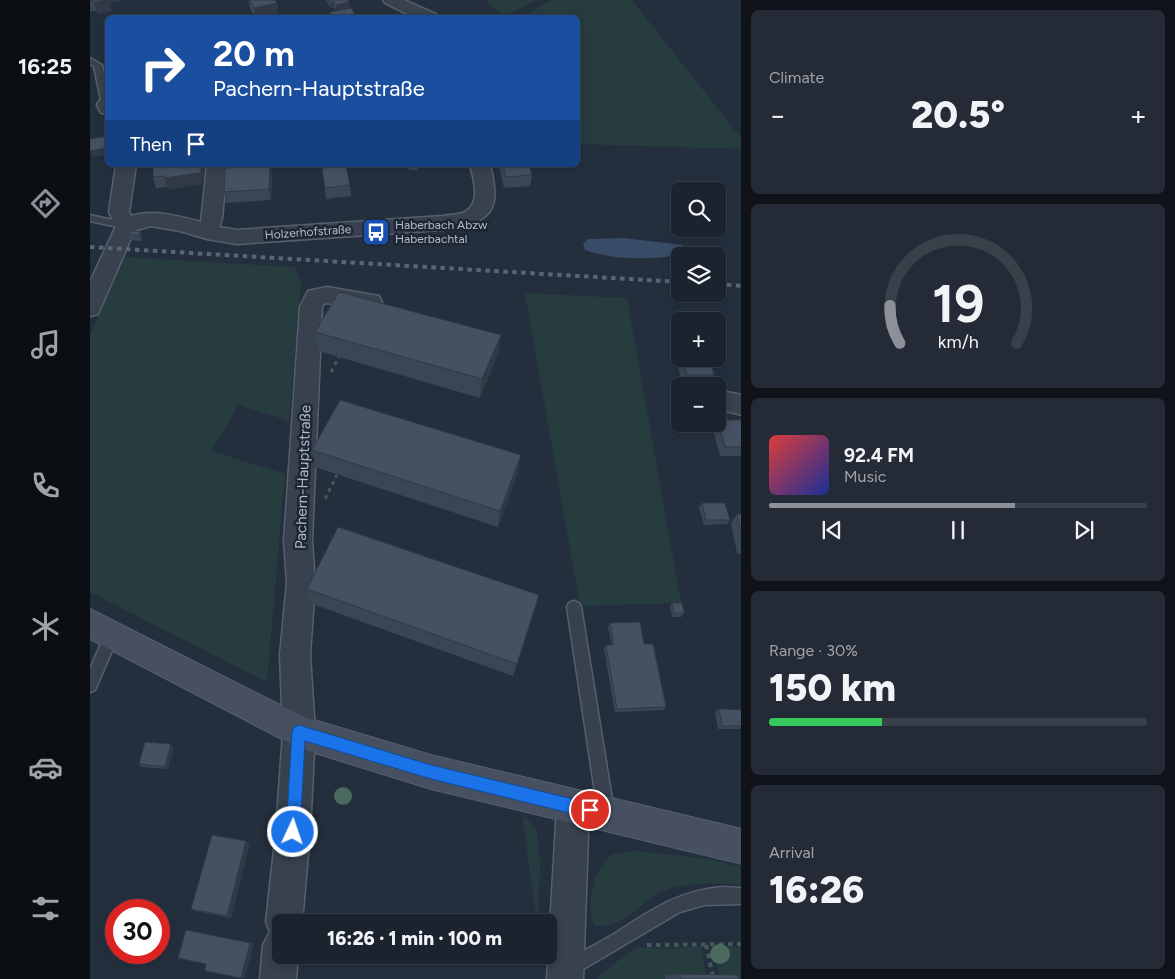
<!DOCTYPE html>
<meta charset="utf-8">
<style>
body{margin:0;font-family:Figtree,sans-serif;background:#242b36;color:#f1f3f6;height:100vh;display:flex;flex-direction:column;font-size:19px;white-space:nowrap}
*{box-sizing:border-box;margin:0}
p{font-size:16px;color:#a0a4aa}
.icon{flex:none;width:28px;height:28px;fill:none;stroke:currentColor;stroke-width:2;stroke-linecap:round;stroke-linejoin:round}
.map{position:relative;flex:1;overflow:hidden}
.panel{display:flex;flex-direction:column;gap:10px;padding:10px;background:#0f1319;width:434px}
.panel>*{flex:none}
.banner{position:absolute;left:15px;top:15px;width:475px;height:152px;border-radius:8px;box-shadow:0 2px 8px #0003,0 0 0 1px #39404a;background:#1a4fa0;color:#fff;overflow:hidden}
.controls{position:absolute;left:581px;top:182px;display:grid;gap:10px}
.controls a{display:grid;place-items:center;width:55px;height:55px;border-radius:8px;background:#1b232e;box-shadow:0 2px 8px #0003,0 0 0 1px #39404a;font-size:25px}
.speed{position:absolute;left:15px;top:899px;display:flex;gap:10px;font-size:25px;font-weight:700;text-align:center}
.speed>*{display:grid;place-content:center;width:65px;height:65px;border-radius:50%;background:#1b232e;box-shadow:0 2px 8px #0003,0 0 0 1px #39404a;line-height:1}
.speed .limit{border:8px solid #d22;background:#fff;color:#111}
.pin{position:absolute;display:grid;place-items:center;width:42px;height:42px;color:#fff;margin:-21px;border:2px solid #fff;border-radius:50%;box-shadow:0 1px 5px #0007}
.me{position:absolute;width:55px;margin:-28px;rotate:3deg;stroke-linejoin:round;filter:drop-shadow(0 0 4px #0008)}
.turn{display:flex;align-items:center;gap:18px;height:105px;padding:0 25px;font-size:22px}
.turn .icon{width:65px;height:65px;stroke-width:2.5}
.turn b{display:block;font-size:35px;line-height:42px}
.then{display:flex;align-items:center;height:48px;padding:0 25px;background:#0003;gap:10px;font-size:19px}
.big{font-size:38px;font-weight:800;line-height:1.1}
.panel .card{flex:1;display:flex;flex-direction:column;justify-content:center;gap:8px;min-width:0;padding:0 18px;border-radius:8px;background:#242b36}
.panel .dial{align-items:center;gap:0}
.dial svg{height:130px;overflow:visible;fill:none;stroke:#39404a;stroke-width:7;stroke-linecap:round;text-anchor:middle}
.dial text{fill:#f1f3f6;stroke:none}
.song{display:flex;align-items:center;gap:15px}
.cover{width:60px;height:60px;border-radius:8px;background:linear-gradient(135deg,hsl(0 70% 55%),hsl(230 70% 35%))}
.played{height:5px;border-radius:2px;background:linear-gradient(90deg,#8c9099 65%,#39404a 65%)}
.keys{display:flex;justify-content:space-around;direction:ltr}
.heat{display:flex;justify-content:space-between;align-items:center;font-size:28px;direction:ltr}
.charge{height:8px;border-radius:4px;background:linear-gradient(90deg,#34c759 30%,#39404a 0)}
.trip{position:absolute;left:182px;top:914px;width:285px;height:50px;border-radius:8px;background:#1b232e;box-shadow:0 2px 8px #0003,0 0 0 1px #39404a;font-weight:800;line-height:50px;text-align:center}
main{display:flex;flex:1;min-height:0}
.dock{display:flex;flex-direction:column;width:90px;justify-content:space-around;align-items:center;background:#0b0e12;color:#a0a4aa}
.dock .icon{width:35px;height:35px}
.dock .selected{color:#8c9099}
.dock b{font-size:22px;color:#f1f3f6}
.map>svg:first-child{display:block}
</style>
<main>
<nav class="dock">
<b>16:25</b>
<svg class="icon selected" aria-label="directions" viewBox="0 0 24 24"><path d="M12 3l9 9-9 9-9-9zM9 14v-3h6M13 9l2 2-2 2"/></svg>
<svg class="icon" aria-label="music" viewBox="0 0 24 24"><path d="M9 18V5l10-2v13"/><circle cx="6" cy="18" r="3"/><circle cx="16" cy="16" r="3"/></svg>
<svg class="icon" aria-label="phone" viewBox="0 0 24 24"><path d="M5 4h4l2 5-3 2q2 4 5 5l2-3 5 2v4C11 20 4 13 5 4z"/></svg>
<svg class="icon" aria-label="climate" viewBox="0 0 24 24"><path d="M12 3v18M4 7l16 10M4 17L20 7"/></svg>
<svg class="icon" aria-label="car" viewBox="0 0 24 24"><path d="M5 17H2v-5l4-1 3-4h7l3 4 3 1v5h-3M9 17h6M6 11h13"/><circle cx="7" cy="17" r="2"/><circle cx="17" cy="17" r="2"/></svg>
<svg class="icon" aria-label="filters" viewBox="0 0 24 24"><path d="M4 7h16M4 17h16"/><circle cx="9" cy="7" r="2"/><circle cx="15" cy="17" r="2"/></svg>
</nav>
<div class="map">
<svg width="652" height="979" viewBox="0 0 652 979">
<rect width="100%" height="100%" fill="#242f3e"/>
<path fill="#263c3f" d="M 396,0 L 447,0 L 413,16 Z
M 462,0 L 542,0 L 651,138 L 651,149 L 488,144 L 488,18 L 431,17 Z
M 33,257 L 205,267 L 211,282 L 199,421 L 149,405 L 121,451 L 195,474 L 177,682 L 0,592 L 0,335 Z
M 435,293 L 537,298 L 591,603 L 490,606 Z
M 434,816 L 447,830 L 450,865 L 448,918 L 446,918 L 433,819 Z
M 547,851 L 619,859 L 651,867 L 651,885 C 627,883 601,882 577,890 C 553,898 534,930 505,926 C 494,910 504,868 519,857 C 525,852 539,852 547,851 Z
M 611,947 L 616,975 L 575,975 L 575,979 L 507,979 L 510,974 L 546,948 Z
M 624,947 L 651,947 L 651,979 L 630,979 Z"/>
<path fill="#394c67" d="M 534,238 L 592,245 L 599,253 C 567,260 525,261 495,250 L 493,244 L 498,239 Z"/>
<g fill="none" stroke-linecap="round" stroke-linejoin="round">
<g stroke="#565f6c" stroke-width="3">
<path id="service" d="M 0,58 L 12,65 L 18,91 L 18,107 L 12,105 L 4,66 L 0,64 Z
M 0,215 L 41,224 L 42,226 L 37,229 L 0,221 Z
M 590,395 L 590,405 L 585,403 L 583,400 L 585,397 Z
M 484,601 L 489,603 L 491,607 L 524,812 L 522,818 L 516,820 L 510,818 L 508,812 L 477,607 L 479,603 Z
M 22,628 L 27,630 L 29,635 L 5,690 L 0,692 L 0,669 L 17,630 Z
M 632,887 L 652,888 L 652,904 L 614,905 L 590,912 L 485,974 L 479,977 L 473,974 L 470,968 L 473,962 C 490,953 507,944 524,934 C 560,911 587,891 632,887 Z"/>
</g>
<g stroke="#565f6c" stroke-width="3">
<path id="minor" d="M 293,0 L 314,0 L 346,14 L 348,18 L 325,18 L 295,3 Z
M 18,100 L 18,114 L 11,113 L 7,105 L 9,101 Z
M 26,165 L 46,165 L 39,212 L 41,216 C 64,209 88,216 111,222 L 117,165 L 137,165 L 132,219 L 129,227 L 147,230 L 352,216 C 359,215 366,215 372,213 C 392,206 384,179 380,165 L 400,165 C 413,216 398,222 352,230 L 147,244 L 117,239 L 90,231 L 60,226 L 44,231 L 42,236 L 8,314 L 0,316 L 0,282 L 26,226 L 19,212 Z
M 237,287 L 289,296 L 292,302 L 289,308 L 281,310 L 237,303 L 234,304 L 232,307 L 222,541 L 225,583 L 220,655 L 225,732 L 220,832 L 212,922 L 191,922 L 191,955 L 208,955 L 206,979 L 170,979 L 173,945 L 180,932 L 176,922 L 186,832 L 193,732 L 190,655 L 197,583 L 194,541 L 210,307 L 218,291 Z
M 636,392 L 652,395 L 652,415 L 628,409 L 628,395 Z
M 483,790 L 495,794 L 499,806 L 493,979 L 457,979 L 467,806 L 471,794 Z"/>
</g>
<g stroke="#565f6c" stroke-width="2">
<path id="secondary" d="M 0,609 L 214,717 L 341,755 L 652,829 L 652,864 L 341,789 L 209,748 L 0,639 Z"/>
</g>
<path stroke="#44595c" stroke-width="3" stroke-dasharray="4 4" stroke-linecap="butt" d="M 241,372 L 249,357
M 235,499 L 247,475"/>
<path stroke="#44595c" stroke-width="4" stroke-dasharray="4.5 4.5" stroke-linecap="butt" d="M 557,945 L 652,944
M 616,945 L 623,976"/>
<use href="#service" fill="#38414e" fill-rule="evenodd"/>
<use href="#minor" fill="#38414e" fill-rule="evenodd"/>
<use href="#secondary" fill="#465061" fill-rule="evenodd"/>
<path stroke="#5a6575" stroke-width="4" stroke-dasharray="4.5 4.5" stroke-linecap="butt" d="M 0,247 L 590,282
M 628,284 L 652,286"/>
</g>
<g fill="#4b6a5d">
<circle cx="253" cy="796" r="9"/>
<circle cx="630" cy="954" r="10"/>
</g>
<path fill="#3b4654" d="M 0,0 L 33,0 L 19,3 L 19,1 L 22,11 L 8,14 L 7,11 L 0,11 Z
M 159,0 L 185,0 L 187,3 L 188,14 L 172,18 L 165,18 L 160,8 Z
M 236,0 L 257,0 L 246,10 L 244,8 L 240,8 Z
M 180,165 L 182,176 L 181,200 L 136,203 L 134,192 Z
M 318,165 L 328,165 L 328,170 L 319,170 Z
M 409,165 L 439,165 L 442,175 L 440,186 L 414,188 Z
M 114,168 L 114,184 L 78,189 L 77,187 L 66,188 L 63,177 Z
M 232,168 L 260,185 L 261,196 L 236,199 Z
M 50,232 L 52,237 L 51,241 L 41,240 L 39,235 Z
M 225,332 L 408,354 L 390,398 L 228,351 Z
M 586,338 L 590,338 L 590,357 L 587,357 L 583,343 Z
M 592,359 L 620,359 L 624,375 L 619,385 L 593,385 L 588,368 Z
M 628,416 L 629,420 L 652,420 L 652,456 L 630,456 L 623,430 L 624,429 L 600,429 L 599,424 L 628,424 Z
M 222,450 L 428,472 L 408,527 L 225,467 Z
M 612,503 L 640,520 L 637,524 L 614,525 L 609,508 Z
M 647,514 L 652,514 L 652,554 L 647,553 L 641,523 Z
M 217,589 L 449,595 L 423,676 L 220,603 Z
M 582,603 L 594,613 L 591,617 L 582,617 L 580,607 Z
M 520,623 L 554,644 L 576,707 L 573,710 L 525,712 L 514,649 L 516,645 L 522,645 L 518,627 Z
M 629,709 L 652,710 L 652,729 L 628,729 L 625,712 Z
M 84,747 L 78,769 L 52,767 L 49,764 Z
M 156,841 L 160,844 L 141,918 L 106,911 L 101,909 Z
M 590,974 L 649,979 L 575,979 L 575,975 Z"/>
<path fill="#303945" d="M 18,0 L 33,0 L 19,3 L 19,1 L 22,11 L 8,14 L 4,3 Z
M 244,2 L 244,8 L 240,8 L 240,3 Z
M 259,2 L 259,8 L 246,10 L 246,5 Z
M 187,3 L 188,14 L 172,18 L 165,18 L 164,8 Z
M 265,14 L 265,18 L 244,18 Z
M 18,148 L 18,154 L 3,157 L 0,151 Z
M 111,165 L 113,165 L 114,168 L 114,184 L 78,189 L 74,178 Z
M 180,165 L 182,176 L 181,200 L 179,189 Z
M 50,232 L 52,237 L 51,241 L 49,235 Z
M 411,335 L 408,354 L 390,398 L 392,379 Z
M 431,455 L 428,472 L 408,527 L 410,511 Z
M 81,744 L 84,747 L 78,769 L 75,767 Z
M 156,841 L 160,844 L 141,918 L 137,916 Z
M 160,943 L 164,944 L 155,978 L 151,978 Z"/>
<path fill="#455162" stroke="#303945" d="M 3,0 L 18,0 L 4,3 Z
M 160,0 L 185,0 L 187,3 L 164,8 Z
M 238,0 L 257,0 L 259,2 L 246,5 L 244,2 L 240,3 Z
M 261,8 L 265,14 L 243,18 L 240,12 Z
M 18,136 L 18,148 L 0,151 L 0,139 Z
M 63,165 L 111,165 L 111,173 L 74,178 L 74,176 L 63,177 Z
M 180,165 L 179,189 L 134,192 L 135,168 Z
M 413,165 L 439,165 L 442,175 L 416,177 Z
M 256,166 L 260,185 L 235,188 L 232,168 Z
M 40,231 L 50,232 L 49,235 L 39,235 Z
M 249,292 L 411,335 L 392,379 L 225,332 Z
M 586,338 L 590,338 L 590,352 L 589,352 Z
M 593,359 L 620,359 L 624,375 L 597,375 Z
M 250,400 L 431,455 L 410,511 L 222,450 Z
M 628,420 L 652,420 L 652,447 L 635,447 Z
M 612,503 L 635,503 L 640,520 L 616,520 Z
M 647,514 L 652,514 L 652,535 Z
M 248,527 L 449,595 L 427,664 L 217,589 Z
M 582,603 L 592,603 L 594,613 L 584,613 Z
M 550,622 L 554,644 L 563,644 L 576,707 L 527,709 L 516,645 L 524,645 L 520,623 Z
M 629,709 L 652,710 L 652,726 L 632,726 Z
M 55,742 L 81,744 L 75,767 L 49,764 Z
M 122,835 L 156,841 L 137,916 L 101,909 Z
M 96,930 L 160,943 L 151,978 L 115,971 L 116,964 L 88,958 Z
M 590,974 L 648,975 L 649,979 L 591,979 Z"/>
<path fill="#1a73e8" stroke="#114b97" d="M 209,725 L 341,765 L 500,803 L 505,805 L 507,810 L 505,816 L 500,818 L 341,779 L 215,741 L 210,832 L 208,838 L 203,840 L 198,838 L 196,832 L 202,732 L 204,727 Z"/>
<defs>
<g id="bus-square" transform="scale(1.4375)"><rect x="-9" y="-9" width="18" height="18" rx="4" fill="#1a4fb4" stroke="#1d2633"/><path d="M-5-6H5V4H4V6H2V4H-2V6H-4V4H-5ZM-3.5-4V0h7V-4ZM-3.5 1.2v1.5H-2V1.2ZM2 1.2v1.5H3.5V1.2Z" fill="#fff"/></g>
</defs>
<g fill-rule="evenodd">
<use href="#bus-square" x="286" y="232"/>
</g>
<g text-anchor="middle" stroke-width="5" stroke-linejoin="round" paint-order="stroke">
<g font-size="12" fill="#b4bcc9" stroke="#1d2633" text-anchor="start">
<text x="305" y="229">Haberbach Abzw<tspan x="305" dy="14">Haberbachtal</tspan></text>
</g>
<g font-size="12" fill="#b4bcc9" stroke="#1d2633">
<text transform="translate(218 232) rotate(-4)" y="4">Holzerhofstraße</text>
</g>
<g font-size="15" fill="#b4bcc9" stroke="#1d2633">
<text transform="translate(213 477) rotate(-88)" y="5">Pachern-Hauptstraße</text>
</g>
</g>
</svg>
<div class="controls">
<a><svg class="icon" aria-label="search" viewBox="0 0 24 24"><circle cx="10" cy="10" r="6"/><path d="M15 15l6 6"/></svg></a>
<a><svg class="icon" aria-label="layers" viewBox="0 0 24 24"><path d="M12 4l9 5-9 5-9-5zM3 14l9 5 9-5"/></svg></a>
<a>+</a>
<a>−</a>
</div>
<div class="speed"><div class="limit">30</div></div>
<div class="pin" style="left:500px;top:810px;background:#d93025"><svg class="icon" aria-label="arrive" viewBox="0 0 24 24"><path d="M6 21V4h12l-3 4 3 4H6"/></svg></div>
<svg class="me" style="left:203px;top:832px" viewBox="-20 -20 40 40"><circle r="17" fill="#1a73e8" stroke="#fff" stroke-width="3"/><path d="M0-11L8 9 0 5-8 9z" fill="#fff"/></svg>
<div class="trip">16:26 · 1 min · 100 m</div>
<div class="banner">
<div class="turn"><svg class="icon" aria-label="right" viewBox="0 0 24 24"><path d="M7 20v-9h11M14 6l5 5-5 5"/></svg><div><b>20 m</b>Pachern-Hauptstraße</div></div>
<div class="then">Then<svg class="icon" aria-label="arrive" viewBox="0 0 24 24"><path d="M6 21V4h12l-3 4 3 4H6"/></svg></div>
</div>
</div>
<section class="panel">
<div class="card"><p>Climate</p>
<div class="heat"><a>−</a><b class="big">20.5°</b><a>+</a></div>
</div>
<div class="card dial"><svg viewBox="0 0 100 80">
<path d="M14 69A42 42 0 1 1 86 69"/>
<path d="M14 69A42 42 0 0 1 8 46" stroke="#8c9099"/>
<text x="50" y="56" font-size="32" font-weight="700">19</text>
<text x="50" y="72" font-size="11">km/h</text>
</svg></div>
<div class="card">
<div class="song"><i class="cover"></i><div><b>92.4 FM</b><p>Music</p></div></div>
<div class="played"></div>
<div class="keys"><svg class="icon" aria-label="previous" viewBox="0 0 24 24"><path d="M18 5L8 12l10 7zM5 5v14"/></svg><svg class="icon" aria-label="pause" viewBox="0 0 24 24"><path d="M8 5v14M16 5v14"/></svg><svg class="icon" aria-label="next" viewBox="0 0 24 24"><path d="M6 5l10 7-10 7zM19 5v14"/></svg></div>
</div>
<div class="card"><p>Range · 30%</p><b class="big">150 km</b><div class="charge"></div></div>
<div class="card"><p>Arrival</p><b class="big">16:26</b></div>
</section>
</main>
